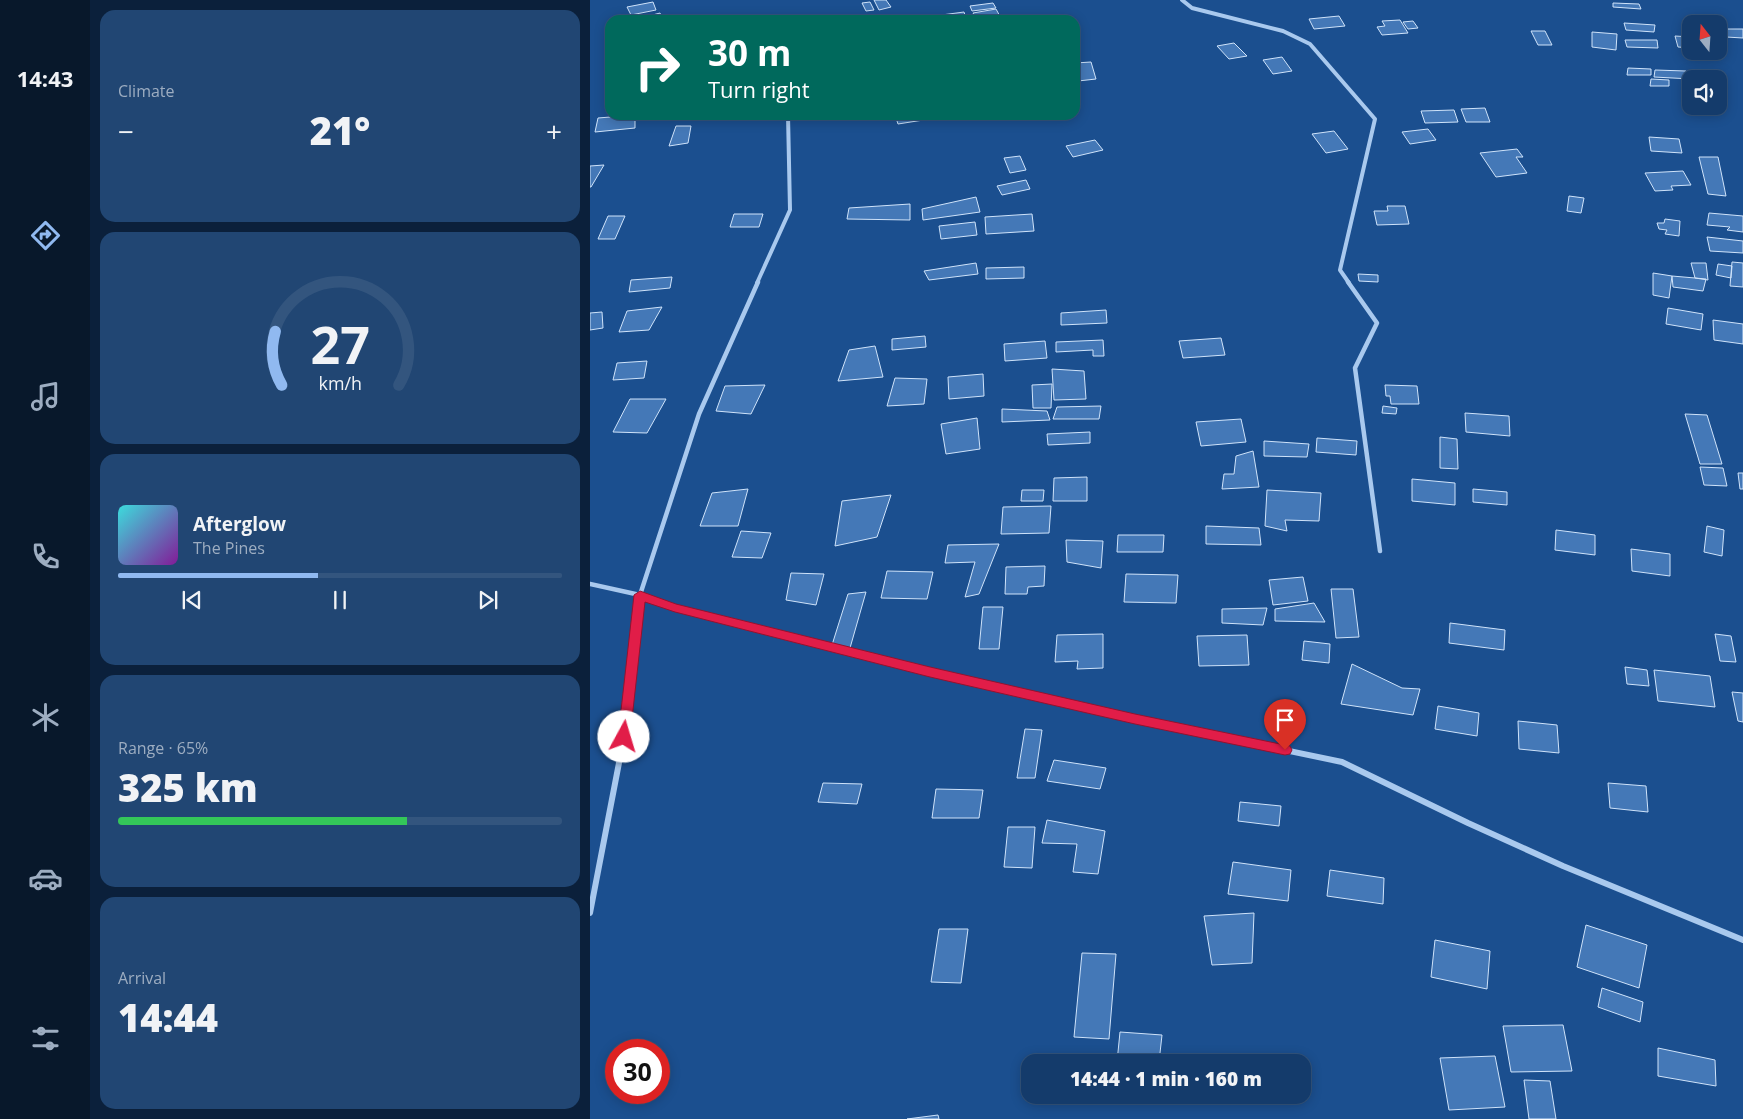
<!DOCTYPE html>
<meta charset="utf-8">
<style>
body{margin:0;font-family:"Open Sans",sans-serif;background:#214673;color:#f1f3f6;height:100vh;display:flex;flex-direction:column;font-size:19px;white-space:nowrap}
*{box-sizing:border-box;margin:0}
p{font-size:16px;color:#9dadc1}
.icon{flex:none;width:28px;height:28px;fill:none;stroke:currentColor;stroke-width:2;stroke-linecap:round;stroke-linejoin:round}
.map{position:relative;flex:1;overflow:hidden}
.details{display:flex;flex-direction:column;gap:10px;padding:10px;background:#0b203b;width:500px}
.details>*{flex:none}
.guide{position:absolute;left:15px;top:15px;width:475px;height:105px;border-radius:15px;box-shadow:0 2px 12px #0003,0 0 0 1px #33557e;background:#00695c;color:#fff;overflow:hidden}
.needle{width:32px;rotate:343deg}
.tools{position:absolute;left:1092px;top:15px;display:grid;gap:10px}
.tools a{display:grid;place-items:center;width:45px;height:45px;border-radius:10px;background:#143b6b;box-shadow:0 2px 12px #0003,0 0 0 1px #33557e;font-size:25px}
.speed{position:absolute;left:15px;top:1039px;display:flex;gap:10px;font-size:25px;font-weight:700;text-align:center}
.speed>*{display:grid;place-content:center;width:65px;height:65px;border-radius:50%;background:#143b6b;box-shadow:0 2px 12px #0003,0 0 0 1px #33557e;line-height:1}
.speed .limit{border:8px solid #d22;background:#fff;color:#111}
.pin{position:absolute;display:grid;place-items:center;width:42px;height:42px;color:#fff;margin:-51px -21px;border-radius:50% 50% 50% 0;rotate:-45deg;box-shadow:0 0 5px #0007}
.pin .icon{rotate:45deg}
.me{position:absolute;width:55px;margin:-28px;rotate:6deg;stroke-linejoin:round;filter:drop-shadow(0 0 4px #0008)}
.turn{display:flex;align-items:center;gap:18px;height:105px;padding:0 20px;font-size:22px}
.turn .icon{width:65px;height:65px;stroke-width:2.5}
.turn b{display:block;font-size:35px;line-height:42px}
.big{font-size:38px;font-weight:800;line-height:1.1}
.details .widget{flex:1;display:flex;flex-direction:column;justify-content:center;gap:8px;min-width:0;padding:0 18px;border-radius:15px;background:#214673}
.details .dial{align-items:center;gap:0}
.dial svg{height:130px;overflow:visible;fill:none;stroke:#33557e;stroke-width:7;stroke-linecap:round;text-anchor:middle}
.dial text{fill:#f1f3f6;stroke:none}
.song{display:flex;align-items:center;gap:15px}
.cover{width:60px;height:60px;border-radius:8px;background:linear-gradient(135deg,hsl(180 70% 55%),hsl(290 70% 35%))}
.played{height:5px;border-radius:2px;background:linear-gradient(90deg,#90b9f0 45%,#33557e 45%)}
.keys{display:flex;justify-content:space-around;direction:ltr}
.heat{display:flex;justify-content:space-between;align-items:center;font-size:28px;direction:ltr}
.charge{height:8px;border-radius:4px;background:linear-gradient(90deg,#34c759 65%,#33557e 0)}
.trip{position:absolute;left:431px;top:1054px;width:290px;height:50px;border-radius:15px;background:#143b6b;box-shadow:0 2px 12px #0003,0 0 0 1px #33557e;font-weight:800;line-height:50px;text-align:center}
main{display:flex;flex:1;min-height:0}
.tabs{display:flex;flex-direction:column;width:90px;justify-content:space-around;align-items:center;background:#08182b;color:#9dadc1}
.tabs .icon{width:35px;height:35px}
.tabs .selected{color:#90b9f0}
.tabs b{font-size:22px;color:#f1f3f6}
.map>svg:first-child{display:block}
</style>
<main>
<nav class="tabs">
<b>14:43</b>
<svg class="icon selected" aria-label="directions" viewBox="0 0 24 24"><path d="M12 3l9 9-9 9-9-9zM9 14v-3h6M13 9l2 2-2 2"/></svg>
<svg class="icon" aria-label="music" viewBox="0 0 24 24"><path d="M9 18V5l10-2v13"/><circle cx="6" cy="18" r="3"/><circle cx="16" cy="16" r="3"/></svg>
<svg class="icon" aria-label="phone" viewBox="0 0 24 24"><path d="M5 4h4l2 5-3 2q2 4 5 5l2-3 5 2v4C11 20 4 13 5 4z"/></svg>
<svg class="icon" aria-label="climate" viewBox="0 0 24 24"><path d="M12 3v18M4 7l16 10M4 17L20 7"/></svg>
<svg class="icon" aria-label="car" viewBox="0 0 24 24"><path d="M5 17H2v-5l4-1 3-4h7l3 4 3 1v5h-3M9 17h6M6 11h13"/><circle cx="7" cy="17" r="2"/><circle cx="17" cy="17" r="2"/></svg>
<svg class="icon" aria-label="filters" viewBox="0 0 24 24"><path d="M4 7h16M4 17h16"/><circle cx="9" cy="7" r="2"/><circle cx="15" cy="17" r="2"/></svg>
</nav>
<section class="details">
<div class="widget"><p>Climate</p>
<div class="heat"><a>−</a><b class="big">21°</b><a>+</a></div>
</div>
<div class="widget dial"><svg viewBox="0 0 100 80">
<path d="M14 69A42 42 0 1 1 86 69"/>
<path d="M14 69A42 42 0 0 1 10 36" stroke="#90b9f0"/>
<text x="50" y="56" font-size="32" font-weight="700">27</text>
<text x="50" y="72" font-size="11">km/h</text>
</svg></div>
<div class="widget">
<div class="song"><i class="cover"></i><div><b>Afterglow</b><p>The Pines</p></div></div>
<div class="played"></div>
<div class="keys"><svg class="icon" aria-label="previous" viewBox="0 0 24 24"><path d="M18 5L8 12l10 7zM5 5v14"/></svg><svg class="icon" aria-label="pause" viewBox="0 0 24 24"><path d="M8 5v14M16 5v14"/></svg><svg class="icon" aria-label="next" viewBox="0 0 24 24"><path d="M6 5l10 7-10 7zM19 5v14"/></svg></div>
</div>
<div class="widget"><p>Range · 65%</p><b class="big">325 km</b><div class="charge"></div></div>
<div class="widget"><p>Arrival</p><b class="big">14:44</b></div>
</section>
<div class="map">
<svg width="1153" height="1119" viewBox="0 0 1153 1119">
<rect width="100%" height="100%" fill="#1b4f8f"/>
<path fill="#4478b7" stroke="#cfe3fa" d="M 284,0 L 296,0 L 301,7 L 289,10 Z
M 63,2 L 66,10 L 41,15 L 37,7 Z
M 280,2 L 284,10 L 276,11 L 272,3 Z
M 403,3 L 406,8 L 382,11 L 380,6 Z
M 1023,3 L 1049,4 L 1051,9 L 1023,7 Z
M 406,9 L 412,20 L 387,20 L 383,13 Z
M 374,12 L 376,18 L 345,20 L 344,16 Z
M 70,13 L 73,20 L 57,20 L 55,17 Z
M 749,16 L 755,26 L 724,29 L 719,19 Z
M 810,20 L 818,33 L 792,35 L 787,27 L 795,26 L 792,21 Z
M 823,21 L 828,28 L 818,29 L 813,22 Z
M 1034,23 L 1065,25 L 1064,32 L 1036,30 Z
M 1136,29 L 1153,29 L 1153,38 L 1136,37 Z
M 941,31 L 955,31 L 962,45 L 948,45 Z
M 1002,32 L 1027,34 L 1026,50 L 1002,47 Z
M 1085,36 L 1101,37 L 1101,48 L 1088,47 Z
M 1035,40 L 1067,40 L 1068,48 L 1037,47 Z
M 644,43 L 657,56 L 639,59 L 627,46 Z
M 692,57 L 702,71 L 683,74 L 673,60 Z
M 501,62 L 506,79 L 488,81 L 485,63 Z
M 1038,68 L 1061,69 L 1061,75 L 1037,75 Z
M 1065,70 L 1096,71 L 1101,79 L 1064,77 Z
M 1061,79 L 1079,80 L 1079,86 L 1060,86 Z
M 895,108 L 900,122 L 876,122 L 871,109 Z
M 864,110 L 868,122 L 835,123 L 831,111 Z
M 45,115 L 45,128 L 5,132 L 8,118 Z
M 305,115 L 345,115 L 346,118 L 308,124 Z
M 86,126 L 101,126 L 98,143 L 79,146 Z
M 838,129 L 846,140 L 820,144 L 812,132 Z
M 744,131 L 758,149 L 736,153 L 722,134 Z
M 1059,137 L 1089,139 L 1092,153 L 1061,151 Z
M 505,140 L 513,150 L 483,157 L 476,146 Z
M 927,149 L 933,157 L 926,157 L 937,173 L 906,177 L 890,153 Z
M 430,156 L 436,170 L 420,173 L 414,158 Z
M 1109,157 L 1128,157 L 1136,196 L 1118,194 Z
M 14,165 L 1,187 L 0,187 L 0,166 Z
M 1093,171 L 1101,185 L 1081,186 L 1083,190 L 1065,191 L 1055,173 Z
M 436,180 L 440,189 L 412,195 L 407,186 Z
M 979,196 L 994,198 L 991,213 L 977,211 Z
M 386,197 L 390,212 L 333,220 L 332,209 Z
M 320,204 L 320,220 L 257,219 L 259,208 Z
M 797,206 L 815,206 L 819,224 L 787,225 L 784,211 L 798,211 Z
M 1119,213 L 1153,216 L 1153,232 L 1137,230 L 1140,227 L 1117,225 Z
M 144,214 L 173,214 L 169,227 L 140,227 Z
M 442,214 L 444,231 L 396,234 L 395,217 Z
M 18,216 L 35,216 L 25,239 L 8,239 Z
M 1075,219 L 1090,221 L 1089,236 L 1075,234 L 1077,230 L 1069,229 L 1067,223 L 1074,223 Z
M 385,222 L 387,235 L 351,239 L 349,226 Z
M 1117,237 L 1153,241 L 1153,253 L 1120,251 Z
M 1142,262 L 1153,263 L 1153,287 L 1140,286 Z
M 386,263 L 388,274 L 339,280 L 334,271 Z
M 1101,263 L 1116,263 L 1118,280 L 1105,278 Z
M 1128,264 L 1142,266 L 1141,278 L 1126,275 Z
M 434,267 L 434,278 L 396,279 L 396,268 Z
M 1063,273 L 1082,276 L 1079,298 L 1063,295 Z
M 768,274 L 788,275 L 788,282 L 769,281 Z
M 1082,276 L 1105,278 L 1116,279 L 1113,291 L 1083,287 Z
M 82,277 L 80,288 L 39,292 L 41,280 Z
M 72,307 L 59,330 L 29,332 L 37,311 Z
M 1078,308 L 1113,314 L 1111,330 L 1076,324 Z
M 516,310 L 517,323 L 471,325 L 471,313 Z
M 12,312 L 13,328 L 0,330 L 0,313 Z
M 1123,320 L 1153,324 L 1153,344 L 1124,340 Z
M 335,336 L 336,347 L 302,350 L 302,339 Z
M 631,338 L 635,355 L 593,358 L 589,341 Z
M 513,340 L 514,356 L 503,356 L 503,350 L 466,352 L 466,342 Z
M 455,341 L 457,358 L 415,361 L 414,344 Z
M 285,346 L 293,377 L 248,381 L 259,350 Z
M 57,361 L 54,378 L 23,380 L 27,363 Z
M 462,369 L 494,371 L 496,399 L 464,400 Z
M 393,374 L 394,396 L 359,399 L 358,377 Z
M 305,378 L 337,379 L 334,404 L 297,406 Z
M 462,384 L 461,408 L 443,408 L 442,385 Z
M 175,385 L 161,414 L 126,411 L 135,386 Z
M 795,385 L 827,386 L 829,404 L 801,404 L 800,396 L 796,396 Z
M 40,399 L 76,399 L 57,433 L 23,432 Z
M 511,406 L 509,419 L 463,419 L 467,407 Z
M 793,406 L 807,408 L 806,414 L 792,413 Z
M 412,409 L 457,411 L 460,420 L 412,422 Z
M 875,413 L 919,416 L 920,436 L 876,432 Z
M 1095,414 L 1117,415 L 1132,464 L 1110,464 Z
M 387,418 L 390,449 L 356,454 L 351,424 Z
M 651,419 L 656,442 L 611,446 L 606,422 Z
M 500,432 L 500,443 L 458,445 L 457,434 Z
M 850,437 L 867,439 L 868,469 L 850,468 Z
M 727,438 L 767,441 L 766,455 L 726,452 Z
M 674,441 L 719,444 L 717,457 L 674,456 Z
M 663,451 L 669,487 L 632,489 L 634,474 L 644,474 L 646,456 Z
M 1110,467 L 1133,468 L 1137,486 L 1114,485 Z
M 1148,473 L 1153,473 L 1153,489 L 1150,489 Z
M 497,477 L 497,501 L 463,501 L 464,478 Z
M 822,479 L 865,483 L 865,505 L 822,501 Z
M 158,489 L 148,526 L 110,526 L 122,493 Z
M 883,489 L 917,492 L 917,505 L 883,502 Z
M 432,490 L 454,490 L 453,501 L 431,501 Z
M 677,490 L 731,493 L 729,521 L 695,520 L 697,531 L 675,526 Z
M 301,495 L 287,537 L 245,546 L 252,501 Z
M 461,506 L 459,533 L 411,534 L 413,507 Z
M 616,526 L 669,528 L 671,545 L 616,544 Z
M 1117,526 L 1134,530 L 1132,556 L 1114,552 Z
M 966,530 L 1005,535 L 1005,555 L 965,550 Z
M 151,531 L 181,533 L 172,558 L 142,557 Z
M 528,535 L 574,535 L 573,552 L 527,552 Z
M 476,540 L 513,541 L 511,568 L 477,562 Z
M 409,544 L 389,594 L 375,597 L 385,562 L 355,563 L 358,545 Z
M 1041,549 L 1080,554 L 1080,576 L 1042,571 Z
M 455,566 L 454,586 L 438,587 L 437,594 L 415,594 L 416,567 Z
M 297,571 L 343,572 L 337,599 L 291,598 Z
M 201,573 L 234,574 L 226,605 L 196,600 Z
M 536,574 L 588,575 L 586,603 L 534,602 Z
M 713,577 L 718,601 L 683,605 L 679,580 Z
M 741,589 L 763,589 L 769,637 L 746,638 Z
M 276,592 L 260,648 L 242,645 L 258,594 Z
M 724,603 L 735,622 L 685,621 L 685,609 Z
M 393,607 L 413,607 L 409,649 L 389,649 Z
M 677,608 L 673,625 L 632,623 L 632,609 Z
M 860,623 L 915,630 L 914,650 L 859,643 Z
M 513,634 L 513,668 L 487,669 L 488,661 L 465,662 L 467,635 Z
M 1125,634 L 1141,636 L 1146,662 L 1130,661 Z
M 657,635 L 659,665 L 609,666 L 607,636 Z
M 714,641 L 740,644 L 739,663 L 712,660 Z
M 762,664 L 812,688 L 830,689 L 823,715 L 751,704 Z
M 1035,667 L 1057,670 L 1059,686 L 1037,684 Z
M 1064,670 L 1120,676 L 1125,707 L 1068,701 Z
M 1142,692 L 1153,693 L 1153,722 L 1148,721 Z
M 848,706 L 889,713 L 887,736 L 845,729 Z
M 928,721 L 967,725 L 969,753 L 929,749 Z
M 435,729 L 452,730 L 445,778 L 427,778 Z
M 464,760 L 516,768 L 510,789 L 457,781 Z
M 233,783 L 272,784 L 267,804 L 228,802 Z
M 1018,783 L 1056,786 L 1058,812 L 1020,808 Z
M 346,789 L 393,790 L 389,818 L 342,818 Z
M 650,802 L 691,806 L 689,826 L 648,821 Z
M 457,820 L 515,831 L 508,874 L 483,872 L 487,844 L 452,843 Z
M 418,827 L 445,827 L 442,868 L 414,867 Z
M 643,862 L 701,870 L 698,901 L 638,894 Z
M 740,870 L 794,878 L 793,904 L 737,896 Z
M 664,913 L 662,963 L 622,965 L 614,916 Z
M 996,925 L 1057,945 L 1049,988 L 987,967 Z
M 349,929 L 378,929 L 371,983 L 341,982 Z
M 845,940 L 900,951 L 897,989 L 841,977 Z
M 492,953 L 526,954 L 519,1039 L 484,1037 Z
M 1012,988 L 1053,1002 L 1050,1022 L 1008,1007 Z
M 973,1025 L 982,1071 L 921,1072 L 913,1026 Z
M 530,1032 L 572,1035 L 569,1062 L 527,1062 Z
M 1068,1048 L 1125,1060 L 1126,1086 L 1068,1076 Z
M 905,1056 L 915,1107 L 859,1110 L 850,1058 Z
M 934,1080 L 960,1081 L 966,1119 L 939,1119 Z
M 348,1115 L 349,1119 L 317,1119 Z"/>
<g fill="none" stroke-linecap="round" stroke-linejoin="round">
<path stroke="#a9c9ee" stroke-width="4" d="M 592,0 L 602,8 L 693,31 L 720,44 L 785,119 L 750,270 L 759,283
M 167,283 L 200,210 L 198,115"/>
<path stroke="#a9c9ee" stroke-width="4.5" d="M 758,282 L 787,323 L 765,368 L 790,551
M 0,584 L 50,595 L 85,608 L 245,648
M 44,648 L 50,595 L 109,414 L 168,282"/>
<path stroke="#a9c9ee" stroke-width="6" d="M 240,647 L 545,719 L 752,762 L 878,823 L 973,866 L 1153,940
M 0,913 L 34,737 L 44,647"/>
</g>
<path fill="#e11d48" stroke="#92132f" d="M 50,591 L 86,604 L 340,667 L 545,714 L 695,745 L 700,746 L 702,750 L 700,754 L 695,755 L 545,724 L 340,677 L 85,612 L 55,602 L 40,737 L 39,741 L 34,742 L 30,741 L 28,737 L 44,595 Z"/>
</svg>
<div class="tools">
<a><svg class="needle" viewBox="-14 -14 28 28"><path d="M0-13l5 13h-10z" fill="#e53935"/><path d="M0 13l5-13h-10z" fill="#9dadc1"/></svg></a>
<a><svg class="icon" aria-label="sound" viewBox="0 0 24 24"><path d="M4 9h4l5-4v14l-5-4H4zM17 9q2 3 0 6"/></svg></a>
</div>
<div class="speed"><div class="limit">30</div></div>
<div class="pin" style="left:695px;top:750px;background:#d93025"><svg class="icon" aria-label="arrive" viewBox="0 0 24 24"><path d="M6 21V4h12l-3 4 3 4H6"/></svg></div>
<svg class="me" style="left:34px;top:737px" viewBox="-20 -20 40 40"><circle r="19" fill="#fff"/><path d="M0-13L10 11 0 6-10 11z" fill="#e11d48"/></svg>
<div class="trip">14:44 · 1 min · 160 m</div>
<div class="guide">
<div class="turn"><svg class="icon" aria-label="right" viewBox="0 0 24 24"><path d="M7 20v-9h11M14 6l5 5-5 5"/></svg><div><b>30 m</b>Turn right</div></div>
</div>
</div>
</main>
